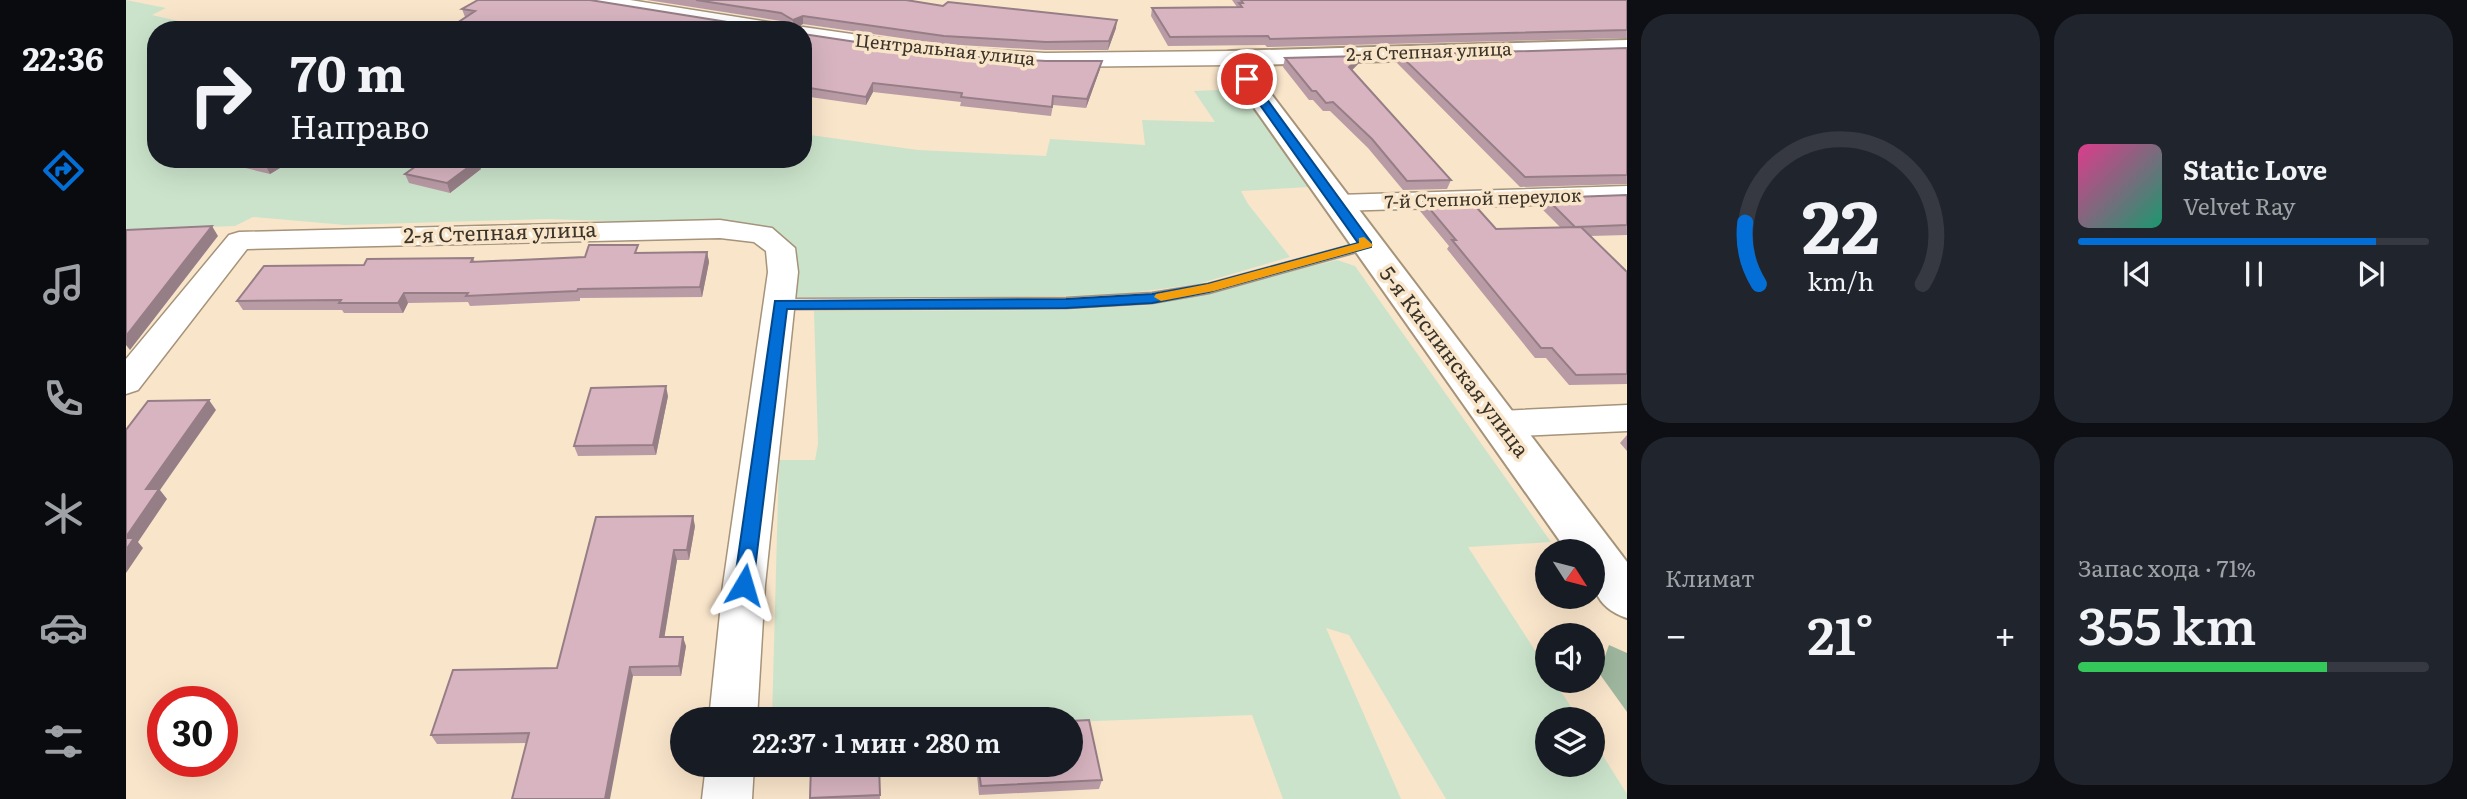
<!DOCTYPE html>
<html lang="ru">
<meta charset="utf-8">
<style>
body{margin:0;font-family:Literata,serif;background:#20242c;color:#f1f3f6;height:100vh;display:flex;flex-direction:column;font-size:26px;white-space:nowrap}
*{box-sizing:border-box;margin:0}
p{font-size:23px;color:#9ea1a6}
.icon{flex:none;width:38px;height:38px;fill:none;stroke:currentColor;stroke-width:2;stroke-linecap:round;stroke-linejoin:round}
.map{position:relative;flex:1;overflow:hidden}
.side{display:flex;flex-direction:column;gap:14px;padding:14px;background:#0d0f14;width:840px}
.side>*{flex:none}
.guide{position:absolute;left:21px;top:21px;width:665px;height:147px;border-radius:28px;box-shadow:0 7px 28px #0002;background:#171b24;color:#f1f3f6;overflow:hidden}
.needle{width:46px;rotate:126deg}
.fabs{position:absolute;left:1409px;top:539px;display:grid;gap:14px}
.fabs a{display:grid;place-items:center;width:70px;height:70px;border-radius:50%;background:#171b24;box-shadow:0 7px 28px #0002;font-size:35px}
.speed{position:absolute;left:21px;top:686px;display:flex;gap:14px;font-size:35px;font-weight:700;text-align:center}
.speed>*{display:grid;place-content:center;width:91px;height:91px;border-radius:50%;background:#171b24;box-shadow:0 7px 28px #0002;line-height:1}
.speed .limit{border:10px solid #d22;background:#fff;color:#111}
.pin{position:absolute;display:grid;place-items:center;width:60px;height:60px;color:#fff;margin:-30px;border:4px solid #fff;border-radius:50%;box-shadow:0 2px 7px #0007}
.me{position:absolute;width:77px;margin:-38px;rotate:7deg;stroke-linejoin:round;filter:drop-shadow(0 0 5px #0008)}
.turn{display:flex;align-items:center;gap:24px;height:147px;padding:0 28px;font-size:32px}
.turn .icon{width:91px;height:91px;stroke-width:2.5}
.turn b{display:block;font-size:49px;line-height:60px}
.big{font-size:52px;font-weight:600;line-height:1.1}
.side .widget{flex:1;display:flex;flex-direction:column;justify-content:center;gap:10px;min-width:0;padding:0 24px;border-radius:28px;background:#20242c}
.side .dial{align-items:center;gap:0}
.dial svg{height:182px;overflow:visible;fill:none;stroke:#363941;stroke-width:7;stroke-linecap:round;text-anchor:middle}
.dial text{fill:#f1f3f6;stroke:none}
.song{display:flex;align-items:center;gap:21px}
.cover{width:84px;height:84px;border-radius:10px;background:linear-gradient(135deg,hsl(330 70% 55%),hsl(160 70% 35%))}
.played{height:7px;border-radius:4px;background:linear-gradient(90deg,#036ed6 85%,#363941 85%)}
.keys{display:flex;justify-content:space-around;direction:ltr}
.heat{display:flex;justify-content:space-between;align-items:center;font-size:38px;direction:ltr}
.charge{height:10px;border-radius:5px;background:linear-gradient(90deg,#34c759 71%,#363941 0)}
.side .tiles{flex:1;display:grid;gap:14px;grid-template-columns:repeat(2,1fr)}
.trip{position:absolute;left:544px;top:707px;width:413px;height:70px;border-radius:35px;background:#171b24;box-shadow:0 7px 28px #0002;font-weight:600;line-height:70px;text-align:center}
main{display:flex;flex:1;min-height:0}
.menu{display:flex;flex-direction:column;width:126px;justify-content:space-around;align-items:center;background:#090b0e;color:#9ea1a6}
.menu .icon{width:49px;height:49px}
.menu .active{color:#036ed6}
.menu b{font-size:32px;color:#f1f3f6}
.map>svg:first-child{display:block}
</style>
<main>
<nav class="menu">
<b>22:36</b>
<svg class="icon active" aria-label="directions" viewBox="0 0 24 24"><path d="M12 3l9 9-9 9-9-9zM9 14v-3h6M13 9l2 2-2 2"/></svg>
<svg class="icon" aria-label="music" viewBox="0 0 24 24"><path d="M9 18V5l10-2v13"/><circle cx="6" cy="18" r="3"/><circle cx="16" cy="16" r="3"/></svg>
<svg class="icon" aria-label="phone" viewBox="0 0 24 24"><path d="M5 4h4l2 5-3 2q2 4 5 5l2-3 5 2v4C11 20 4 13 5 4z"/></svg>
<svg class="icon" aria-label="climate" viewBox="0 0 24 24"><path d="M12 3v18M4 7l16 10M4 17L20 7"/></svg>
<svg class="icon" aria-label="car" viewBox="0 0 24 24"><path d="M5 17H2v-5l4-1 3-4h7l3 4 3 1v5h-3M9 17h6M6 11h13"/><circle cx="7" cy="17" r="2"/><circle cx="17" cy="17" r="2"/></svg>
<svg class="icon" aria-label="filters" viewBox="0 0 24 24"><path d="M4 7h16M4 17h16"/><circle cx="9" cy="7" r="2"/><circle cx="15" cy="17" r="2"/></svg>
</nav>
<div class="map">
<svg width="1501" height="799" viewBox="0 0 1501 799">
<rect width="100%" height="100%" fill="#f9e5ca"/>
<path fill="#cbe3cb" d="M 0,0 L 40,8 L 26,15 L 91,30 L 30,30 L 30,159 L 677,159 L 677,134 L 792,150 L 920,156 L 924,139 L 1019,145 L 1016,120 L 1089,122 L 1068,91 L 1113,89 L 1147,129 L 1183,187 L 1115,191 L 1122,204 L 1164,257 L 1072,284 L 990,295 L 770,299 L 671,297 L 667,250 L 570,224 L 422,219 L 219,225 L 127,217 L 109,226 L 0,230 Z
M 1211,260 L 1229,266 L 1425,542 L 1342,547 L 1421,669 L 1421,681 L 1428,681 L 1453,719 L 1421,719 L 1421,765 L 1466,765 L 1467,740 L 1501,794 L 1501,799 L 1320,799 L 1223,635 L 1200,628 L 1275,799 L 1157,799 L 1126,715 L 945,722 L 945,719 L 646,719 L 653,460 L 689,460 L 692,444 L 688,311 L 937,310 L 1025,305 Z"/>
<path fill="#9fb79e" d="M 1483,645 L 1501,653 L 1501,712 L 1473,673 Z"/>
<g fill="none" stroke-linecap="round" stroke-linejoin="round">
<g stroke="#a5937a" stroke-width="3">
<path id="service" d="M 1240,241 L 1247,245 L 1245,248 L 1083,293 L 1026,303 L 940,308 L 654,309 L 646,304 L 654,299 L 940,298 L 1026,293 L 1082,284 Z"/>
</g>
<g stroke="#a5937a" stroke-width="3">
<path id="minor" d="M 457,0 L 504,0 L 655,24 L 662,26 L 665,30 L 615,30 L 467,6 Z
M 677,27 L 817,47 L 919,53 L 1105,51 L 1113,53 L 1116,58 L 1113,63 L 1105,65 L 919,67 L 817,61 L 677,39 L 677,30 L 669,30 Z
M 1501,186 L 1501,202 L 1212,211 L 1202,209 L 1198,203 L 1202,197 L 1212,195 Z
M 594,220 L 646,228 L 669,248 L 672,272 L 639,585 L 631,719 L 583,719 L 597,585 L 642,272 L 640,251 L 628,242 L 594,238 L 121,249 L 12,390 L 0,394 L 0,359 L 103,235 L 113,232 Z
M 1501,405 L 1501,431 L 1374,437 L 1361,433 L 1356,424 L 1361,415 L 1374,411 Z
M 580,765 L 628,765 L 626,799 L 576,799 Z"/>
</g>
<g stroke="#a5937a" stroke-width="4">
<path id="tertiary" d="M 1501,40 L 1501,54 L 1123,65 L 1501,562 L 1501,618 C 1466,606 1466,584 1466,551 L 1441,551 L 1093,58 L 1096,53 L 1105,51 Z"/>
</g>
<use href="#service" fill="#fff" fill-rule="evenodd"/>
<use href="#minor" fill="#fff" fill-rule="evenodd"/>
<use href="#tertiary" fill="#fff" fill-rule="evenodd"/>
</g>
<path fill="#b99ba5" d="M 521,0 L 780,0 L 817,6 L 990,28 L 982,50 L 919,50 L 817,44 L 677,24 L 674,26 L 675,30 L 330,30 L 328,25 L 340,17 L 339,17 L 336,9 L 614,24 L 660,24 L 655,21 Z
M 1106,0 L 1501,0 L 1501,38 L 1141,47 L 1139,45 L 1042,46 L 1025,16 L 1026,8 L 1111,7 Z
M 677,34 L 817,55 L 974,69 L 960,108 L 927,105 L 925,116 L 834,106 L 835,102 L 747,92 L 740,105 L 677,96 Z
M 1501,48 L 1501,184 L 1394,187 L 1271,63 L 1274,55 Z
M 1159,58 L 1232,64 L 1226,70 L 1325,180 L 1321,189 L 1277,190 L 1242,148 L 1204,111 L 1197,111 L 1187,100 L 1183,100 L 1157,67 Z
M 57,159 L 169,159 L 144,174 L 86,160 L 82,163 Z
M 355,169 L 324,193 L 283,183 L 279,174 Z
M 1501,195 L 1501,235 L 1464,236 L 1501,272 L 1501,384 L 1443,385 L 1420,358 L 1409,358 L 1321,249 L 1323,246 L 1294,211 L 1298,202 L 1370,229 L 1435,228 L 1414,207 L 1420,198 Z
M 581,252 L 583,262 L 576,297 L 454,298 L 454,301 L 344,306 L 342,302 L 282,303 L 277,313 L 218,313 L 216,310 L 117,310 L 111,301 L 238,265 L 347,258 L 349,262 L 459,257 L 513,253 Z
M 542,396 L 530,455 L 452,456 L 448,446 Z
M 1501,435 L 1501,451 L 1494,443 Z
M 569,526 L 563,560 L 551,560 L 538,637 L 560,646 L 555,676 L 507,676 L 401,743 L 311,744 L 305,735 L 431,668 Z
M 685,765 L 753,765 L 754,799 L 684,799 Z
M 850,765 L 945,765 L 976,780 L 973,789 L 853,795 Z"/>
<path fill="#967e86" d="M 677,16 L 677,24 L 667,28 L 667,20 Z
M 991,20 L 990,28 L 982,50 L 983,41 Z
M 1235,56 L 1232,64 L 1220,76 L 1223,67 Z
M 976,61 L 974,69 L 960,108 L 961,99 Z
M 747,83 L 747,92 L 740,105 L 740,97 Z
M 142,159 L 169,159 L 144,174 L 138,162 Z
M 352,160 L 355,169 L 324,193 L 321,183 Z
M 86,226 L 92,236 L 4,350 L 0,345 L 0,336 Z
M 581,252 L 583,262 L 576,297 L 574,287 Z
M 278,293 L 282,303 L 277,313 L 272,303 Z
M 540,386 L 542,396 L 530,455 L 527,445 Z
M 83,400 L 90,410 L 34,490 L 41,499 L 12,542 L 17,548 L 0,573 L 0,538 L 20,489 Z
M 567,516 L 569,526 L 563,560 L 561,550 Z
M 548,550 L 551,560 L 537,646 L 534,637 Z
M 557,637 L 560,646 L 555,676 L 553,666 Z
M 504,667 L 507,676 L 484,799 L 479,799 Z"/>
<path fill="#d7b4c0" stroke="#967e86" stroke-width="2" d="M 352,0 L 464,0 L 614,24 L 674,24 L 675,30 L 354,30 L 328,25 L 349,11 L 336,9 Z
M 570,0 L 780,0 L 817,6 L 822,2 L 991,20 L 983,41 L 920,42 L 818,36 L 677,16 L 667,20 L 655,13 Z
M 1115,0 L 1501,0 L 1501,30 L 1144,39 L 1142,36 L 1044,37 L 1026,8 L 1116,7 L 1113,3 L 1117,3 Z
M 677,34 L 817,55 L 920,61 L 976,61 L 961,99 L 927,96 L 926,107 L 835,97 L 836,93 L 747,83 L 740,97 L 677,87 Z
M 1501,48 L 1501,175 L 1399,177 L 1274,55 Z
M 1235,56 L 1223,67 L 1325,180 L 1281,181 L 1246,139 L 1207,102 L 1200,103 L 1190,91 L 1186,91 L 1159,58 Z
M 128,159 L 142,159 L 138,162 Z
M 300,159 L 348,159 L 352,160 L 321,183 L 279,174 Z
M 1501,195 L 1501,225 L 1449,227 L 1420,198 Z
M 1344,200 L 1370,229 L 1455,227 L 1501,272 L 1501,374 L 1450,375 L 1426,348 L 1415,348 L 1326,240 L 1330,240 L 1298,202 Z
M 86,226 L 0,336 L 0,230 Z
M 463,245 L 512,245 L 509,253 L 581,252 L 574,287 L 452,289 L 451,291 L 340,296 L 342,293 L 278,293 L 272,303 L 213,303 L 215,300 L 111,301 L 138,266 L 238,265 L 241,259 L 347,258 L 345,262 L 459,257 Z
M 540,386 L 527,445 L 448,446 L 465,388 Z
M 83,400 L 20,489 L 33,489 L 0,537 L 0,430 L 22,401 Z
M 567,516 L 561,550 L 548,550 L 534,637 L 557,637 L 553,666 L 504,667 L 479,799 L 386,799 L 403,733 L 305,735 L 327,670 L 431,668 L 470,517 Z
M 0,538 L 8,538 L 0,550 Z
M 963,720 L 976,780 L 855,786 L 852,765 L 945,765 L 945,721 Z
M 685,765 L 753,765 L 754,795 L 684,798 Z"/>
<path fill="#036ed6" stroke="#02488b" stroke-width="2" d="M 1117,76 L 1124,76 L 1245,242 L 1245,247 L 1083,292 L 1026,303 L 940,308 L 661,309 L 627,585 L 624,590 L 618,593 L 611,590 L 608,585 L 649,301 L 940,299 L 1026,294 L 1082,284 L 1232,243 L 1117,81 Z"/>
<path fill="#f59e0b" d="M 1238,237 L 1247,245 L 1245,247 L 1088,291 L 1035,301 L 1028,297 L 1030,294 L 1082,284 L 1233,243 L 1233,238 Z"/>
<g text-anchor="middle" stroke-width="7" stroke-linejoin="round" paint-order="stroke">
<g font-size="18" fill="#3a3328" stroke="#f9e5ca">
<text transform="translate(819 50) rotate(6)" y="6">Центральная улица</text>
<text transform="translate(1303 52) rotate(-2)" y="6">2-я Степная улица</text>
<text transform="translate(1357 199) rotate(-2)" y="6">7-й Степной переулок</text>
</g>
<g font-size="21" fill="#3a3328" stroke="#f9e5ca">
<text transform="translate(374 233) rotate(-2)" y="7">2-я Степная улица</text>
<text transform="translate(1328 362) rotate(53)" y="7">5-я Кислинская улица</text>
</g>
</g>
</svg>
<div class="fabs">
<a><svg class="needle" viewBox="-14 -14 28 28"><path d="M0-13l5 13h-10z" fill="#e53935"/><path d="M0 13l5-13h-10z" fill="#9ea1a6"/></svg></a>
<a><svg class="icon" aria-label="sound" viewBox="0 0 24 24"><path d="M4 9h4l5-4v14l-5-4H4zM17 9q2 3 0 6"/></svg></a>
<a><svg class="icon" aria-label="layers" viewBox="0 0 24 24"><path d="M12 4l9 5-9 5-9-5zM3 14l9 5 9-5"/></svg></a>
</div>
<div class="speed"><div class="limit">30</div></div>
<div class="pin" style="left:1121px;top:79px;background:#d93025"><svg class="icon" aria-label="arrive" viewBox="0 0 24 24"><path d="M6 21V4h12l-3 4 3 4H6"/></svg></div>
<svg class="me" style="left:618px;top:585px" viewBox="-20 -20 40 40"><path d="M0-17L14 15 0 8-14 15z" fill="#036ed6" stroke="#fff" stroke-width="4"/></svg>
<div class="trip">22:37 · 1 мин · 280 m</div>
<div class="guide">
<div class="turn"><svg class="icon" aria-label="right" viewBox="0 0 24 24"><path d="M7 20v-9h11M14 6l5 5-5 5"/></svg><div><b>70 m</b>Направо</div></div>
</div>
</div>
<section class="side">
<div class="tiles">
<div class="widget dial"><svg viewBox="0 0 100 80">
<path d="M14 69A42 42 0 1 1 86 69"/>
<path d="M14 69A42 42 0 0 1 8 42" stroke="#036ed6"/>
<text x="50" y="56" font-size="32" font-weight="700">22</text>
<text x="50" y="72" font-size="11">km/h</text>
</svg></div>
<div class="widget">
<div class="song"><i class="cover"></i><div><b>Static Love</b><p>Velvet Ray</p></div></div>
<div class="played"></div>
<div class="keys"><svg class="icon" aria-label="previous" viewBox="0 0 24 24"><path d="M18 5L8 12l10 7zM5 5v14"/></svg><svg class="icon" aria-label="pause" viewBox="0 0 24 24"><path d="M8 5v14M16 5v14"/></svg><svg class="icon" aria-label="next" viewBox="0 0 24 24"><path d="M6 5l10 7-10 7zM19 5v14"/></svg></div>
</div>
<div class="widget"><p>Климат</p>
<div class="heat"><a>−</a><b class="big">21°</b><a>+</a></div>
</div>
<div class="widget"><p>Запас хода · 71%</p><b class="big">355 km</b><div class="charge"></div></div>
</div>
</section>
</main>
